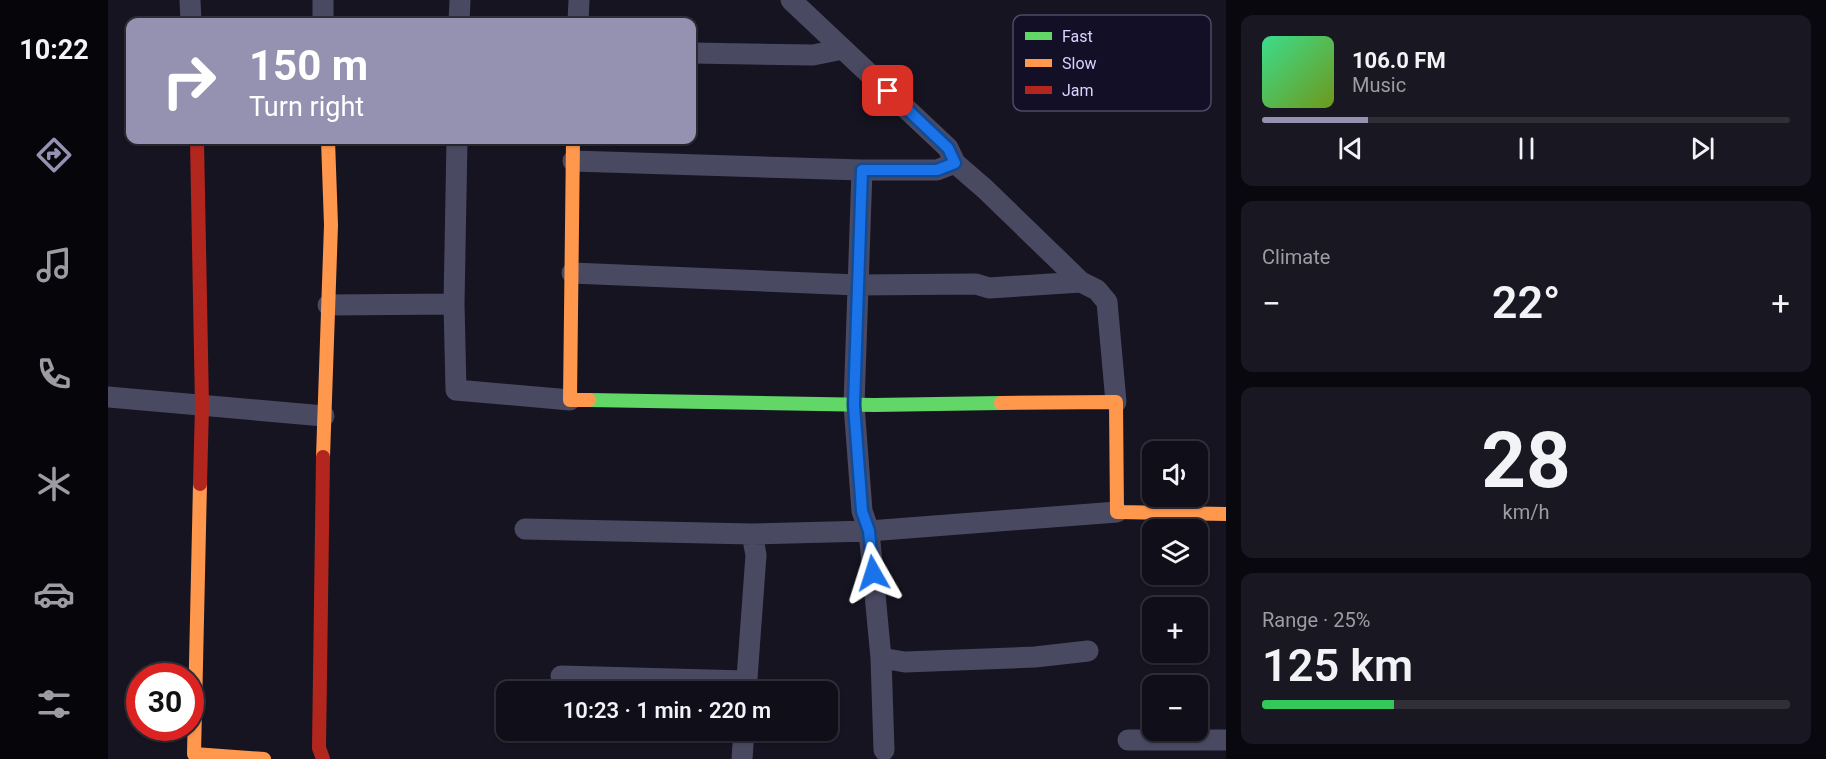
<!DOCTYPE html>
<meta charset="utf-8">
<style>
body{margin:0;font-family:Roboto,sans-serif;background:#191822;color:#f1f3f6;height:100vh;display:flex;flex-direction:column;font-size:22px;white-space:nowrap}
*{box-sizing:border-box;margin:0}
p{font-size:20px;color:#9c9ca2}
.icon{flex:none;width:33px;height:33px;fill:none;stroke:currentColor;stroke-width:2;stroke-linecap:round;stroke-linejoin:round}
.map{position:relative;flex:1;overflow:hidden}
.side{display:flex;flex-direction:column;gap:15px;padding:15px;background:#09080e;width:600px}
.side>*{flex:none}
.top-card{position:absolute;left:18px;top:18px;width:570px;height:126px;border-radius:12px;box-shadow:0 2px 4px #0004,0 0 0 2px #302f38;background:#9591b1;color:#fff;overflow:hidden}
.controls{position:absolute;left:1034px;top:441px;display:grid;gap:12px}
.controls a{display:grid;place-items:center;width:66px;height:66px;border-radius:12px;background:#100f19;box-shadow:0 2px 4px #0004,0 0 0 2px #302f38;font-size:30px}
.speed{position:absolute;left:18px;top:663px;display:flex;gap:12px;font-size:30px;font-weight:700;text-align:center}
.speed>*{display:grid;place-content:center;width:78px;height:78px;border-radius:50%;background:#100f19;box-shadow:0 2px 4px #0004,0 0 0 2px #302f38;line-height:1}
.speed .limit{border:9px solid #d22;background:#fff;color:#111}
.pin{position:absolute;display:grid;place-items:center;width:51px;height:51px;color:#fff;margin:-26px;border-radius:12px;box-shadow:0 3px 9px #0006}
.me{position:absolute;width:66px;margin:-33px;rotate:354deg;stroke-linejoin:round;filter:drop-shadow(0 0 4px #0008)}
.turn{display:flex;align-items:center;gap:21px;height:126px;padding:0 24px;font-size:27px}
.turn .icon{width:78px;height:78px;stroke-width:2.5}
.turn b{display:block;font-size:42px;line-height:51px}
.big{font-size:45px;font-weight:600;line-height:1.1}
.side .card{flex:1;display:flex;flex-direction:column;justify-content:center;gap:9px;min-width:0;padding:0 21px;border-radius:12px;background:#191822}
.side .dial{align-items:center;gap:0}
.dial b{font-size:78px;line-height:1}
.song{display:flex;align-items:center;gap:18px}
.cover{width:72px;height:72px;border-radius:9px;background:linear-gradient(135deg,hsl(150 70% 55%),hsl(80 70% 35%))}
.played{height:6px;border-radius:3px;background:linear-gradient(90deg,#9591b1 20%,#302f38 20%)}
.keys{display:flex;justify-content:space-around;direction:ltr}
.heat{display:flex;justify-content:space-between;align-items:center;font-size:33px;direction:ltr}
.charge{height:9px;border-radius:4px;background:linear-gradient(90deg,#34c759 25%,#302f38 0)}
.trip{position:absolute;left:388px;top:681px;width:342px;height:60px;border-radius:12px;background:#100f19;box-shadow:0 2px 4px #0004,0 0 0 2px #302f38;font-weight:600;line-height:60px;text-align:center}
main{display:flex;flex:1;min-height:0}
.tabs{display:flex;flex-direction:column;width:108px;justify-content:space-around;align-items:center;background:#06060a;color:#9c9ca2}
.tabs .icon{width:42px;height:42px}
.tabs .current{color:#9591b1}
.tabs b{font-size:27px;color:#f1f3f6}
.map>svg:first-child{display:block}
</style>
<main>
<nav class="tabs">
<b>10:22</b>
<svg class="icon current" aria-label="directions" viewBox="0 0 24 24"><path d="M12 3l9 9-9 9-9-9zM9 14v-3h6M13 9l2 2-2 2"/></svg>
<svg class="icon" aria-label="music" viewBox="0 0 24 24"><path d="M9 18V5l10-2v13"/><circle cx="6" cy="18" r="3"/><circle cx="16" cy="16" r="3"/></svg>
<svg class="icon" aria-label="phone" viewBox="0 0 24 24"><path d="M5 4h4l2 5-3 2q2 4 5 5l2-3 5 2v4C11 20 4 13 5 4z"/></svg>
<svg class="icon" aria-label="climate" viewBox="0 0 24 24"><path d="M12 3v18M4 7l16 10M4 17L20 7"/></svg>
<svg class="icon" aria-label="car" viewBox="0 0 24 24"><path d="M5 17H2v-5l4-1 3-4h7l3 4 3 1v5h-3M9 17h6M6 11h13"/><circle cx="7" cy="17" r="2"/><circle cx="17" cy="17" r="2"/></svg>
<svg class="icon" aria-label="filters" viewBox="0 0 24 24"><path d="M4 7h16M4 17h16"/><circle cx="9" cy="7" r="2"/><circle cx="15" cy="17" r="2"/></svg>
</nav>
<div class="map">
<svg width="1118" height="759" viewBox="0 0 1118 759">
<rect width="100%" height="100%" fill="#161421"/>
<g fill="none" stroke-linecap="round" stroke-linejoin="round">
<path stroke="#4a4962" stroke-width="21" d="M 82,0 L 83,22
M 215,0 L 215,22
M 683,0 L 840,148 L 847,163 L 877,189 L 973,282 L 989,290 L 999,302 L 1008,402
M 351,22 L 352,0
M 470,22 L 471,0
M 584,53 L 705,55 L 735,49
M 349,140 L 346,304 L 348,390 L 462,400
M 465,161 L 754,170 L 829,170 L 847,163
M 754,170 L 746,405 L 754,511 L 761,531 L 773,658 L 776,750
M 464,273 L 749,285 L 868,284 L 881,288 L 973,282
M 220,305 L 346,304
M 0,397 L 216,416
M 417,529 L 644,534 L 761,531 L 1009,512
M 773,658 L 797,662 L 927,657 L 980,651
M 453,676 L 638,681
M 638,692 L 648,555 L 644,534
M 1020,740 L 1118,740
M 634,759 L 636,730"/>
<path stroke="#63d668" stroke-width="14" d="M 481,400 L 766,405 L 893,403"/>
<path stroke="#ff974d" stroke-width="14" d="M 465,140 L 462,400 L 481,400
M 893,403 L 1008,402 L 1009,512 L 1118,514
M 215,457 L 223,225 L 220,140
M 92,484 L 86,754 L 156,759"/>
<path stroke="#b3261e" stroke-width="14" d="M 89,140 L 94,406 L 92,484
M 215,457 L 211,748 L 215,759"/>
</g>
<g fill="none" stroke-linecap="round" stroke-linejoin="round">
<g stroke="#114b97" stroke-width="15">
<path id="route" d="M 765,573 L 761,531 L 754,511 L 746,405 L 754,170 L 829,170 L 847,163 L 840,148 L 780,91"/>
</g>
<use href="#route" stroke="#1a73e8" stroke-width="10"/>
</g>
<rect x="905" y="15" width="198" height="96" rx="9" fill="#130f26" stroke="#4e4a67" stroke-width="1.5"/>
<rect x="917" y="32" width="27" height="8" fill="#63d668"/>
<rect x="917" y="59" width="27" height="8" fill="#ff974d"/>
<rect x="917" y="86" width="27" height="8" fill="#b3261e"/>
<g font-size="16" fill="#d9d4ff">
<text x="954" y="42">Fast</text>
<text x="954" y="69">Slow</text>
<text x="954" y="96">Jam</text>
</g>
</svg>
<div class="controls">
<a><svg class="icon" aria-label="sound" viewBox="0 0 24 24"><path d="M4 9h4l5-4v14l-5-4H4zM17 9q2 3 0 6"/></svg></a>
<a><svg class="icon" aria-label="layers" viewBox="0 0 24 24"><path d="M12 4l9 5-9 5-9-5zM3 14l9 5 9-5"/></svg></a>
<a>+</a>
<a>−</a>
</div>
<div class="speed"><div class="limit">30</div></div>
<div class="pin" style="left:780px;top:91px;background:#d93025"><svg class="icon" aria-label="arrive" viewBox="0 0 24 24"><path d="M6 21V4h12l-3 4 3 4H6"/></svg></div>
<svg class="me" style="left:765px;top:573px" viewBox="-20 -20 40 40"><path d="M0-17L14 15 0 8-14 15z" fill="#1a73e8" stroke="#fff" stroke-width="4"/></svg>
<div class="trip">10:23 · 1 min · 220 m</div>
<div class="top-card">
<div class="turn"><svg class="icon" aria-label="right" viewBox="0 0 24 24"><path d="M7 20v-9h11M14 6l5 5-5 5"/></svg><div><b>150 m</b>Turn right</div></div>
</div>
</div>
<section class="side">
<div class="card">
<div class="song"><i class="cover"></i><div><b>106.0 FM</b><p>Music</p></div></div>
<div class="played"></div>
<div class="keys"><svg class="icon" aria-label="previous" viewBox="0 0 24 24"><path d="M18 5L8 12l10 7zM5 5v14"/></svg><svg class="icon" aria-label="pause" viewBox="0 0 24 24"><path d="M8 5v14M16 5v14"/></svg><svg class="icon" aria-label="next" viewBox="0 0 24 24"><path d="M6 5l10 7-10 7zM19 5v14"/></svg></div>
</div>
<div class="card"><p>Climate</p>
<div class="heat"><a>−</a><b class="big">22°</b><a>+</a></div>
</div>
<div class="card dial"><b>28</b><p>km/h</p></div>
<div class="card"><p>Range · 25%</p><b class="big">125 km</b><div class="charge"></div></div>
</section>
</main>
